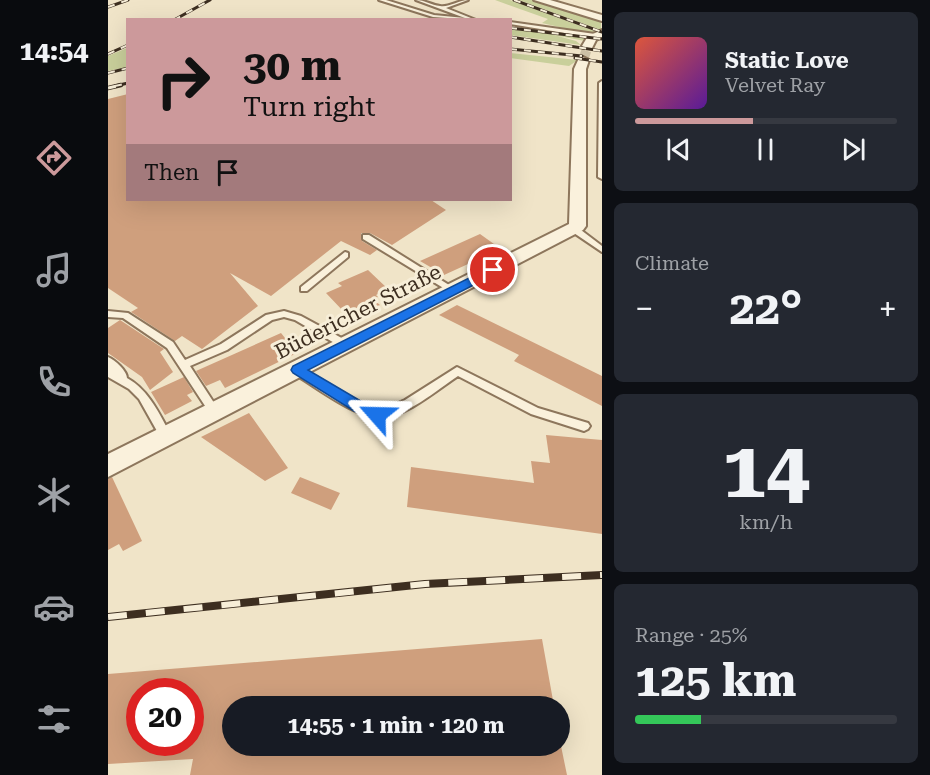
<!DOCTYPE html>
<meta charset="utf-8">
<style>
body{margin:0;font-family:"Roboto Serif",serif;background:#242831;color:#f1f3f6;height:100vh;display:flex;flex-direction:column;font-size:22px;white-space:nowrap}
*{box-sizing:border-box;margin:0}
p{font-size:20px;color:#9ea1a6}
.icon{flex:none;width:33px;height:33px;fill:none;stroke:currentColor;stroke-width:2;stroke-linecap:round;stroke-linejoin:round}
.map{position:relative;flex:1;overflow:hidden}
.side{display:flex;flex-direction:column;gap:12px;padding:12px;background:#0d0f14;width:328px}
.side>*{flex:none}
.banner{position:absolute;left:18px;top:18px;width:386px;height:183px;border-radius:0px;box-shadow:0 6px 24px #0002;background:#cc999b;color:#111;overflow:hidden}
.speed{position:absolute;left:18px;top:678px;display:flex;gap:12px;font-size:30px;font-weight:700;text-align:center}
.speed>*{display:grid;place-content:center;width:78px;height:78px;border-radius:50%;background:#171b24;box-shadow:0 6px 24px #0002;line-height:1}
.speed .limit{border:9px solid #d22;background:#fff;color:#111}
.pin{position:absolute;display:grid;place-items:center;width:51px;height:51px;color:#fff;margin:-26px;border:3px solid #fff;border-radius:50%;box-shadow:0 2px 6px #0007}
.me{position:absolute;width:66px;margin:-33px;rotate:295deg;stroke-linejoin:round;filter:drop-shadow(0 0 4px #0008)}
.turn{display:flex;align-items:center;gap:21px;height:126px;padding:0 18px;font-size:27px}
.turn .icon{width:78px;height:78px;stroke-width:2.5}
.turn b{display:block;font-size:42px;line-height:51px}
.then{display:flex;align-items:center;height:57px;padding:0 18px;background:#0003;gap:12px;font-size:22px}
.big{font-size:45px;font-weight:700;line-height:1.1}
.side .widget{flex:1;display:flex;flex-direction:column;justify-content:center;gap:9px;min-width:0;padding:0 21px;border-radius:9px;background:#242831}
.side .dial{align-items:center;gap:0}
.dial b{font-size:78px;line-height:1}
.song{display:flex;align-items:center;gap:18px}
.cover{width:72px;height:72px;border-radius:9px;background:linear-gradient(135deg,hsl(10 70% 55%),hsl(270 70% 35%))}
.played{height:6px;border-radius:3px;background:linear-gradient(90deg,#cc999b 45%,#363941 45%)}
.keys{display:flex;justify-content:space-around;direction:ltr}
.heat{display:flex;justify-content:space-between;align-items:center;font-size:33px;direction:ltr}
.charge{height:9px;border-radius:4px;background:linear-gradient(90deg,#34c759 25%,#363941 0)}
.trip{position:absolute;left:114px;top:696px;width:348px;height:60px;border-radius:30px;background:#171b24;box-shadow:0 6px 24px #0002;font-weight:700;line-height:60px;text-align:center}
main{display:flex;flex:1;min-height:0}
.dock{display:flex;flex-direction:column;width:108px;justify-content:space-around;align-items:center;background:#090b0e;color:#9ea1a6}
.dock .icon{width:42px;height:42px}
.dock .selected{color:#cc999b}
.dock b{font-size:27px;color:#f1f3f6}
.map>svg:first-child{display:block}
</style>
<main>
<nav class="dock">
<b>14:54</b>
<svg class="icon selected" aria-label="directions" viewBox="0 0 24 24"><path d="M12 3l9 9-9 9-9-9zM9 14v-3h6M13 9l2 2-2 2"/></svg>
<svg class="icon" aria-label="music" viewBox="0 0 24 24"><path d="M9 18V5l10-2v13"/><circle cx="6" cy="18" r="3"/><circle cx="16" cy="16" r="3"/></svg>
<svg class="icon" aria-label="phone" viewBox="0 0 24 24"><path d="M5 4h4l2 5-3 2q2 4 5 5l2-3 5 2v4C11 20 4 13 5 4z"/></svg>
<svg class="icon" aria-label="climate" viewBox="0 0 24 24"><path d="M12 3v18M4 7l16 10M4 17L20 7"/></svg>
<svg class="icon" aria-label="car" viewBox="0 0 24 24"><path d="M5 17H2v-5l4-1 3-4h7l3 4 3 1v5h-3M9 17h6M6 11h13"/><circle cx="7" cy="17" r="2"/><circle cx="17" cy="17" r="2"/></svg>
<svg class="icon" aria-label="filters" viewBox="0 0 24 24"><path d="M4 7h16M4 17h16"/><circle cx="9" cy="7" r="2"/><circle cx="15" cy="17" r="2"/></svg>
</nav>
<div class="map">
<svg width="494" height="775" viewBox="0 0 494 775">
<rect width="100%" height="100%" fill="#f0e4c8"/>
<path fill="#c9cf9b" d="M 387,0 L 402,0 L 489,32 L 477,33 L 434,23 L 440,19 Z
M 411,0 L 425,0 L 493,21 L 493,30 Z
M 402,29 L 478,38 L 477,41 L 446,35 L 468,41 L 473,45 L 402,35 Z
M 19,48 L 19,67 L 0,71 L 0,56 Z
M 402,53 L 470,60 L 461,66 L 402,58 Z"/>
<path fill="#cf9f7d" fill-rule="evenodd" d="M 20,94 L 20,200 L 323,200 L 338,210 L 284,245 L 262,233 L 253,233 L 254,241 L 269,250 L 262,255 L 233,241 L 163,296 L 122,273 L 150,306 L 94,349 L 74,336 L 67,341 L 23,312 L 30,308 L 0,288 L 0,99 Z
M 372,234 L 393,249 L 336,275 L 312,261 Z
M 260,270 L 280,289 L 268,295 L 270,297 L 265,299 L 272,305 L 248,317 L 241,310 L 236,312 L 218,293 L 234,286 L 230,283 Z
M 349,305 L 494,376 L 494,406 L 406,361 L 411,355 L 331,315 Z
M 12,320 L 56,349 L 52,352 L 65,372 L 42,390 L 34,377 L 0,353 L 0,328 Z
M 173,333 L 189,353 L 117,388 L 112,380 L 98,386 L 88,371 Z
M 76,377 L 85,392 L 79,395 L 84,401 L 57,415 L 43,392 Z
M 141,413 L 180,468 L 157,481 L 93,437 Z
M 438,435 L 494,440 L 494,534 L 299,507 L 303,467 L 426,483 L 423,461 L 442,463 Z
M 4,477 L 34,541 L 15,551 L 11,544 L 0,550 L 0,479 Z
M 192,477 L 232,493 L 223,510 L 183,493 Z
M 434,639 L 446,706 L 124,706 L 124,746 L 453,746 L 459,775 L 82,775 L 85,759 L 0,764 L 0,674 ZM 32,692 L 82,692 L 82,742 L 32,742 Z"/>
<g fill="none" stroke-linecap="round" stroke-linejoin="round">
<path stroke="#ccc0a6" stroke-width="10" stroke-dasharray="10 5" stroke-linecap="butt" d="M 475,60 L 480,46"/>
<g stroke="#8d765c" stroke-width="4">
<path id="service" d="M 271,0 L 278,0 L 326,15 L 357,18 L 308,0 C 317,0 323,5 332,6 C 340,8 351,0 360,0 L 338,8 L 368,20 L 325,17 Z
M 402,22 L 487,34 L 490,36 L 487,38 L 402,24 Z
M 494,81 L 494,179 L 490,177 L 491,83 Z
M 463,227 L 469,227 L 494,246 L 494,252 L 463,231 Z
M 255,235 L 261,235 L 349,290 L 348,292 L 342,292 L 255,239 Z
M 237,252 L 240,253 L 240,257 L 199,291 L 193,291 L 193,287 Z
M 0,311 L 20,313 L 65,342 L 77,360 L 113,344 L 158,315 L 176,311 L 193,316 L 241,342 L 243,345 L 238,349 L 235,348 L 187,320 L 176,317 L 164,320 L 119,350 L 82,366 L 112,412 L 111,415 L 103,415 L 59,348 L 15,318 L 0,317 Z
M 0,357 C 7,360 19,371 19,378 C 41,390 52,415 64,437 L 62,440 L 58,442 L 54,440 L 31,399 L 21,389 L 0,377 Z
M 189,366 L 246,400 L 271,410 L 279,408 L 297,400 L 349,367 L 430,408 L 480,423 L 482,426 L 480,429 L 476,431 L 423,414 L 350,376 C 329,390 298,417 272,418 C 250,419 204,385 185,373 L 184,370 Z"/>
</g>
<g stroke="#8d765c" stroke-width="4">
<path id="minor" d="M 426,0 L 442,0 L 494,15 L 494,21 Z
M 494,30 L 494,37 L 488,40 L 484,48 L 476,48 L 474,46 L 480,36 Z
M 475,57 L 481,60 L 478,69 L 478,226 L 475,230 L 0,477 L 0,454 L 461,224 L 466,69 L 471,58 Z"/>
</g>
<use href="#service" fill="#faf1dc" fill-rule="evenodd"/>
<use href="#minor" fill="#faf1dc" fill-rule="evenodd"/>
<g stroke="#3d2e20" stroke-width="3">
<path id="rail-far2" d="M 406,0 L 494,32
M 0,7 L 20,0
M 66,20 L 102,0
M 402,28 L 494,39
M 402,37 L 494,51
M 402,49 L 474,56
M 0,54 L 20,45
M 467,58 L 494,62
M 0,73 L 20,68
M 7,86 L 20,83"/>
</g>
<g stroke="#3d2e20" stroke-width="4.5">
<path id="rail-far1" d="M 0,88 L 13,85"/>
</g>
<g stroke="#3d2e20" stroke-width="8">
<path id="rail" d="M 0,617 L 317,584 L 494,575"/>
</g>
<use href="#rail-far2" stroke="#f7eed8" stroke-width="2" stroke-dasharray="7" stroke-linecap="butt"/>
<use href="#rail-far1" stroke="#f7eed8" stroke-width="3" stroke-dasharray="8" stroke-linecap="butt"/>
<use href="#rail" stroke="#f7eed8" stroke-width="6" stroke-dasharray="19" stroke-linecap="butt"/>
</g>
<path fill="#1a73e8" stroke="#114b97" stroke-width="1.5" d="M 385,266 L 389,267 L 389,273 L 200,370 L 256,403 L 274,411 L 276,415 L 274,419 L 269,420 L 246,411 L 185,373 L 183,370 L 185,366 Z"/>
<g text-anchor="middle" stroke-width="6" stroke-linejoin="round" paint-order="stroke">
<g font-size="21" fill="#3d2e20" stroke="#f7eed8">
<text transform="translate(250 312) rotate(-27)" y="7">Büdericher Straße</text>
</g>
</g>
</svg>
<div class="speed"><div class="limit">20</div></div>
<div class="pin" style="left:385px;top:270px;background:#d93025"><svg class="icon" aria-label="arrive" viewBox="0 0 24 24"><path d="M6 21V4h12l-3 4 3 4H6"/></svg></div>
<svg class="me" style="left:269px;top:415px" viewBox="-20 -20 40 40"><path d="M0-17L14 15 0 8-14 15z" fill="#1a73e8" stroke="#fff" stroke-width="4"/></svg>
<div class="trip">14:55 · 1 min · 120 m</div>
<div class="banner">
<div class="turn"><svg class="icon" aria-label="right" viewBox="0 0 24 24"><path d="M7 20v-9h11M14 6l5 5-5 5"/></svg><div><b>30 m</b>Turn right</div></div>
<div class="then">Then<svg class="icon" aria-label="arrive" viewBox="0 0 24 24"><path d="M6 21V4h12l-3 4 3 4H6"/></svg></div>
</div>
</div>
<section class="side">
<div class="widget">
<div class="song"><i class="cover"></i><div><b>Static Love</b><p>Velvet Ray</p></div></div>
<div class="played"></div>
<div class="keys"><svg class="icon" aria-label="previous" viewBox="0 0 24 24"><path d="M18 5L8 12l10 7zM5 5v14"/></svg><svg class="icon" aria-label="pause" viewBox="0 0 24 24"><path d="M8 5v14M16 5v14"/></svg><svg class="icon" aria-label="next" viewBox="0 0 24 24"><path d="M6 5l10 7-10 7zM19 5v14"/></svg></div>
</div>
<div class="widget"><p>Climate</p>
<div class="heat"><a>−</a><b class="big">22°</b><a>+</a></div>
</div>
<div class="widget dial"><b>14</b><p>km/h</p></div>
<div class="widget"><p>Range · 25%</p><b class="big">125 km</b><div class="charge"></div></div>
</section>
</main>
